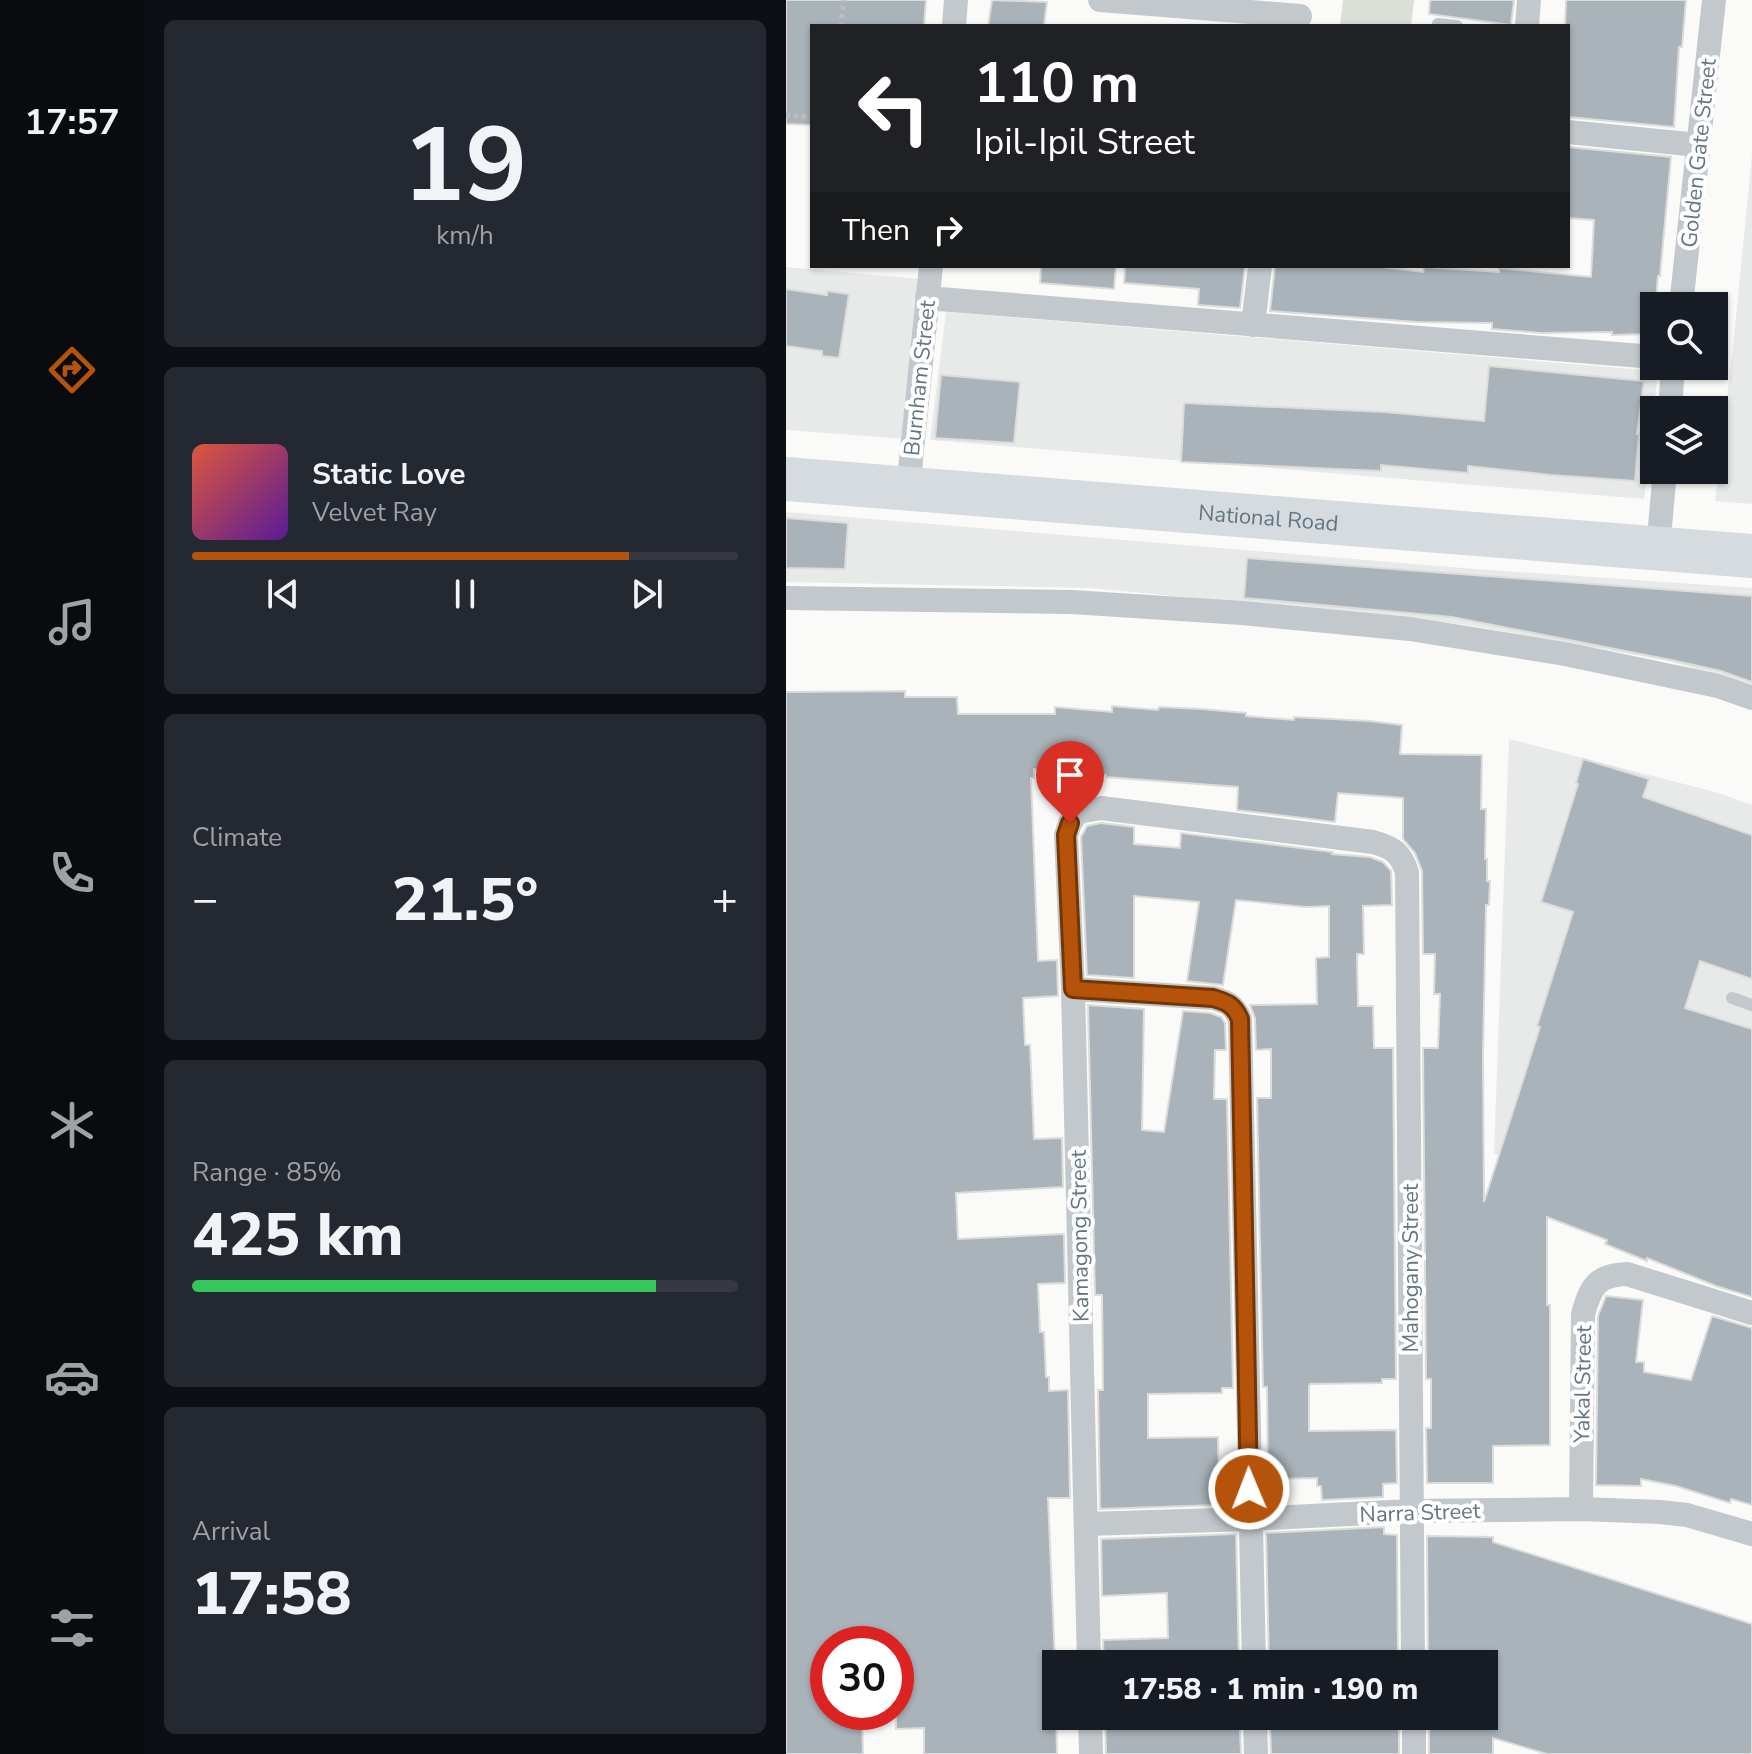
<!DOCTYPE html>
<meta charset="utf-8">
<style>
body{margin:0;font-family:"Nunito Sans",sans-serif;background:#242831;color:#f1f3f6;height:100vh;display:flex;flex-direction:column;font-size:30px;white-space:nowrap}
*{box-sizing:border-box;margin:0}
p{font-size:26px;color:#9ea1a6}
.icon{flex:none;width:44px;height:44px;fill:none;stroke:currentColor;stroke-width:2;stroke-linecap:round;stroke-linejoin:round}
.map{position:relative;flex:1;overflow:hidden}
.details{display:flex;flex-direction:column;gap:20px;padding:20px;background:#0d0f14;width:642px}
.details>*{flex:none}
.hud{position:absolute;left:24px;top:24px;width:760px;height:244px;border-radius:0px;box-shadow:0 2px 6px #0004;background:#202124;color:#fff;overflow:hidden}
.controls{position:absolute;left:854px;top:292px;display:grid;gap:16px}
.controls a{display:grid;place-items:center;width:88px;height:88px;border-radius:0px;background:#171b24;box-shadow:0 2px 6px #0004;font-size:40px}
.speed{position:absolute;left:24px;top:1626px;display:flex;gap:16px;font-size:40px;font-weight:700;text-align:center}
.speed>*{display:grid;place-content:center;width:104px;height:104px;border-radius:50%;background:#171b24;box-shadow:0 2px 6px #0004;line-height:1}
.speed .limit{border:12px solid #d22;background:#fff;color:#111}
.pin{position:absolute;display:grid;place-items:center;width:68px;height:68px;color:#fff;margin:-82px -34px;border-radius:50% 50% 50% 0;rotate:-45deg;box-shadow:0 0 8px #0007}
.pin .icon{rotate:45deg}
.me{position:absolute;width:88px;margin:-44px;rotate:359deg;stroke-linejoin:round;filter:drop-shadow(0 0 6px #0008)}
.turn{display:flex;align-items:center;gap:28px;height:168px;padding:0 32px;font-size:36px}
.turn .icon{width:104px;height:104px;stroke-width:2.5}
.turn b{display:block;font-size:56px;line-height:68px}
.then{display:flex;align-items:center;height:76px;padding:0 32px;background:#0003;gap:16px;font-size:30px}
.big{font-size:60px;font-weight:800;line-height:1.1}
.details .card{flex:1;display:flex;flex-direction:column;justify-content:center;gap:12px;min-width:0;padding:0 28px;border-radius:12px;background:#242831}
.details .dial{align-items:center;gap:0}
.dial b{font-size:104px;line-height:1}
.song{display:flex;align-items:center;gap:24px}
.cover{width:96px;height:96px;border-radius:12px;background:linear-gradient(135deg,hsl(10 70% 55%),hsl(270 70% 35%))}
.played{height:8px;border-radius:4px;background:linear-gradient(90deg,#b45309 80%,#363941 80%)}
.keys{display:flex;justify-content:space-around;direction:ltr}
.heat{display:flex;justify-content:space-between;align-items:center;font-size:44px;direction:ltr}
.charge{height:12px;border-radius:6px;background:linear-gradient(90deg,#34c759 85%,#363941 0)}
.trip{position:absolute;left:256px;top:1650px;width:456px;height:80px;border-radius:0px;background:#171b24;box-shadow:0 2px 6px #0004;font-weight:800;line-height:80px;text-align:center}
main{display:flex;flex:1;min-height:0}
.dock{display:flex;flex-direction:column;width:144px;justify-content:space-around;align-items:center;background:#090b0e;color:#9ea1a6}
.dock .icon{width:56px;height:56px}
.dock .on{color:#b45309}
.dock b{font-size:36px;color:#f1f3f6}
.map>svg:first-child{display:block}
</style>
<main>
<nav class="dock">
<b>17:57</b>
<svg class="icon on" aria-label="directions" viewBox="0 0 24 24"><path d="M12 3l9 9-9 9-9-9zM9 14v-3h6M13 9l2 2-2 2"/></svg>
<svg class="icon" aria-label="music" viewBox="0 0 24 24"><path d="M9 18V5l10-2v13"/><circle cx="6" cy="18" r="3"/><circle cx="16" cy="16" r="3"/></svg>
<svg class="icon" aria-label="phone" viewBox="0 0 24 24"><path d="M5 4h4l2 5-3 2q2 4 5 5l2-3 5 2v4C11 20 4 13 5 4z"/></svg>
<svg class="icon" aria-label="climate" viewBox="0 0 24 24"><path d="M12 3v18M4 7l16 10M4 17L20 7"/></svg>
<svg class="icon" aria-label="car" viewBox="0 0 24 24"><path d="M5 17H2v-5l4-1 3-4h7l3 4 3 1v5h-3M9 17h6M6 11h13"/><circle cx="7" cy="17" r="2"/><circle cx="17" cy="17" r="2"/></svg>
<svg class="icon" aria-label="filters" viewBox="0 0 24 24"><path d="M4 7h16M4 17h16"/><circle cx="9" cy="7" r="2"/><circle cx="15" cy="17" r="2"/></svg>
</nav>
<section class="details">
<div class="card dial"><b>19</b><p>km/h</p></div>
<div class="card">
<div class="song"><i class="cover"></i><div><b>Static Love</b><p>Velvet Ray</p></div></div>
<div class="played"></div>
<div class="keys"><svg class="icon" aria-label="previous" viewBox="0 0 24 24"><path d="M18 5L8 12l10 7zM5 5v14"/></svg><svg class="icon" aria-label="pause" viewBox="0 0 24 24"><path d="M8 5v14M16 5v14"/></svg><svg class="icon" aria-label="next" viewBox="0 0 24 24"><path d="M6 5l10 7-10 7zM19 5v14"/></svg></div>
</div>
<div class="card"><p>Climate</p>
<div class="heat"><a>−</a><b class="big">21.5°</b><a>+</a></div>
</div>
<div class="card"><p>Range · 85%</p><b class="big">425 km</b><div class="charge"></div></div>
<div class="card"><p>Arrival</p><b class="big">17:58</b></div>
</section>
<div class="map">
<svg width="966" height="1754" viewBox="0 0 966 1754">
<rect width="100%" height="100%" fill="#fafaf8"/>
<path fill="#e8e9e9" d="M 966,154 L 966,504 L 929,501 L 947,347 Z
M 0,267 L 134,279 L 119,439 L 0,430 Z
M 160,312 L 872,371 L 858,499 L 144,440 Z
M 0,512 L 689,569 L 966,588 L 966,686 L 883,661 L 682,625 L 305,588 L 0,582 Z
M 723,739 L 933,793 L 966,805 L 966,1230 L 708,1154 Z"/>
<path fill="#dadfd7" d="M 557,0 L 628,0 L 625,26 L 554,26 Z"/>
<path fill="#aab3b9" stroke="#dcdcda" stroke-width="2" d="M 0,0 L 140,0 L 138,26 L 26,26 L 26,125 L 0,124 Z
M 206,0 L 261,2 L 258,26 L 202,26 Z
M 644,0 L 728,0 L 725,25 L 643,14 Z
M 780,0 L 900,0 L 896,47 L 893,47 L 888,127 L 782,117 L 782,26 L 779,26 Z
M 782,147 L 885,157 L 874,276 L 872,276 L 868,324 L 860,334 L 826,335 L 826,332 L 755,333 L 706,329 L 706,323 L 631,322 L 484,311 L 489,266 L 587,266 L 637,272 L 638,267 L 713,272 L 713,268 L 805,277 L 808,220 L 782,218 Z
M 255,266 L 330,266 L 328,289 L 254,283 Z
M 339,266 L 459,266 L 454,308 L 412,305 L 413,289 L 338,283 Z
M 0,289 L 41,295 L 41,291 L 63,294 L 53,358 L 36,356 L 36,351 L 0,346 Z
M 703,366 L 858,381 L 851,434 L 853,434 L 849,481 L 765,475 L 682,466 L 682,473 L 595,465 L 595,471 L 395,462 L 398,403 L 599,412 L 698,421 Z
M 155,375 L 234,382 L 228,443 L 149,438 Z
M 0,518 L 62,523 L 59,569 L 0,568 Z
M 461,558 L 966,596 L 966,682 L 935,671 L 885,660 L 666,617 L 458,598 Z
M 119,691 L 119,697 L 171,697 L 172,714 L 269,714 L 269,707 L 326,712 L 326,706 L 372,710 L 373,707 L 416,709 L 460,713 L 460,716 L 508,720 L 508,717 L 583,721 L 616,725 L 614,754 L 696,755 L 695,809 L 700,809 L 699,859 L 701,859 L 701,881 L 704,881 L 703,905 L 700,905 L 697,1054 L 698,1202 L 754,1027 L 751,1026 L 787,912 L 755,902 L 792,784 L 790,783 L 797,759 L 863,779 L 857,797 L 966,835 L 966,979 L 914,961 L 899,1008 L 966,1029 L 966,1297 L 930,1286 L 861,1258 L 861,1261 L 819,1244 L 821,1240 L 761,1217 L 761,1305 L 764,1305 L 764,1445 L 707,1446 L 707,1483 L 641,1483 L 640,1428 L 645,1428 L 645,1379 L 640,1379 L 637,1048 L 652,1048 L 654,994 L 648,994 L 649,954 L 637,954 L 636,871 L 629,853 L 617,839 L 617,798 L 552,793 L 549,822 L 451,810 L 452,787 L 320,777 L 320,775 L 248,769 L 248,778 L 245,778 L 252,961 L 271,960 L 272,996 L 237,998 L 239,1045 L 244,1045 L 248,1139 L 276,1138 L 277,1187 L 170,1193 L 172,1239 L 278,1234 L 279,1283 L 252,1284 L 254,1332 L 258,1332 L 260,1377 L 263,1377 L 263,1391 L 282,1390 L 284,1498 L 262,1498 L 269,1661 L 271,1754 L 138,1754 L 138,1728 L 110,1729 L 110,1644 L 42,1644 L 42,1712 L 76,1712 L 77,1754 L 0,1754 L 0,692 Z
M 315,823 L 348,827 L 348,844 L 394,848 L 395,833 L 547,852 L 546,854 L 584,857 L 597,862 L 605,871 L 606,905 L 577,906 L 578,954 L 571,954 L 572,1006 L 587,1006 L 588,1048 L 607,1048 L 610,1379 L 596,1379 L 596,1383 L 524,1384 L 523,1386 L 523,1431 L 610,1430 L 611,1483 L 597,1484 L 597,1497 L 536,1500 L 535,1486 L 531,1486 L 531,1478 L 482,1479 L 481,1387 L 477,1387 L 471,1098 L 485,1098 L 485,1049 L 470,1050 L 469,1018 L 464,1005 L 531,1004 L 530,958 L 543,957 L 543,906 L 520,907 L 450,900 L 437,985 L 401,981 L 413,902 L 348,896 L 348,978 L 301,975 L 295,837 L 301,826 Z
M 302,1005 L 358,1009 L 356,1130 L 378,1132 L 397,1011 L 424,1013 L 435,1017 L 439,1023 L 440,1050 L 429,1050 L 428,1099 L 441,1099 L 447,1388 L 436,1388 L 436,1393 L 362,1394 L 362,1438 L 432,1437 L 433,1505 L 314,1509 L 312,1390 L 317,1390 L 316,1295 L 309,1295 Z
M 820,1296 L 857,1300 L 850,1362 L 858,1362 L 858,1372 L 905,1380 L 926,1316 L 966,1328 L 966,1505 L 945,1499 L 944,1503 L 890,1486 L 855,1479 L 855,1486 L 810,1485 L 812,1316 Z
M 598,1527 L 598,1534 L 611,1535 L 612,1664 L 483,1664 L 480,1533 Z
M 450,1534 L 453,1664 L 318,1664 L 317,1640 L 382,1638 L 381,1593 L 316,1596 L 315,1539 Z
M 641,1536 L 707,1537 L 707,1542 L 966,1624 L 966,1754 L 761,1754 L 707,1738 L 707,1754 L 643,1754 L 643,1716 L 698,1716 L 698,1664 L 642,1664 Z
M 319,1716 L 440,1716 L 440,1729 L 454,1729 L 455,1754 L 320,1754 Z
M 486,1716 L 613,1716 L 613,1754 L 485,1754 L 484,1728 L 486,1728 Z"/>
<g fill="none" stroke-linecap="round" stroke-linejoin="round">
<path stroke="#bbbfc2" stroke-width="5" stroke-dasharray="4 4" stroke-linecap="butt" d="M 55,26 L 58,0
M 0,115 L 26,117"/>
<path stroke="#c3c8cc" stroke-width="12" d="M 652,24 L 671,26
M 946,998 L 966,1005"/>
<path stroke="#c3c8cc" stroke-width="24" d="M 314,0 L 514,16
M 168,26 L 170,0
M 741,26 L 743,0
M 782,132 L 912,145
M 141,298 L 868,357
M 895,306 L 928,0
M 467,325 L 474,266
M 884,410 L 887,366
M 122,489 L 145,266
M 872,549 L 879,470
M 0,598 L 286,602 L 456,613 L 624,629 L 779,654 L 932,686 L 966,698
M 287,989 L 427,998 C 441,1002 448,1005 454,1019 L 468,1664
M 795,1509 L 797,1314 C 805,1286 811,1275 841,1274 L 966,1313
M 300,1524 L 464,1519 L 625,1511 L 795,1509 L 874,1512 L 901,1515 L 966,1534
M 303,1664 L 287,989 L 280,835 L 284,823 L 292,812 L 315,808 L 587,842 C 606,847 615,853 621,872 L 627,1664
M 304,1716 L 305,1754
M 469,1716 L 470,1754
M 628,1716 L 628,1754"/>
<path stroke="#d6dbdf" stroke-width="44" id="s1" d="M 0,479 L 966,556"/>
</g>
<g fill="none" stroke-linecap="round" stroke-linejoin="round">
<g stroke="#753606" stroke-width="20">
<path id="route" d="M 284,823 L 280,835 L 287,989 L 427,998 C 441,1002 448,1005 454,1019 L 463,1489"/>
</g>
<use href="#route" stroke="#b45309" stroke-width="14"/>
</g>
<g text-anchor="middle" stroke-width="8" stroke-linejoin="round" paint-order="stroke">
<g font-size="22" fill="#657683" stroke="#fff">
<text transform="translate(912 153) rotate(-84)" y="8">Golden Gate Street</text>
<text transform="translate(133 378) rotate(-84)" y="8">Burnham Street</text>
<text dy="8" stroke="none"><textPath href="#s1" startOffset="484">National Road</textPath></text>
<text transform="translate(293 1236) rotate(-91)" y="8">Kamagong Street</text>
<text transform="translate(624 1268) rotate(-90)" y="8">Mahogany Street</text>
<text transform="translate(796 1384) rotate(-89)" y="8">Yakal Street</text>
<text transform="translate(634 1512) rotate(-2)" y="8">Narra Street</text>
</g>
</g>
</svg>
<div class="controls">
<a><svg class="icon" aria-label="search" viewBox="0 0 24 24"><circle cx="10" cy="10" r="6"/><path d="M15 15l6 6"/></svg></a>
<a><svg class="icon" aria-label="layers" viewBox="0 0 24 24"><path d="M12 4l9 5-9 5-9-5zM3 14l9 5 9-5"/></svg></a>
</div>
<div class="speed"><div class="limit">30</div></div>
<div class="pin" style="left:284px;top:823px;background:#d93025"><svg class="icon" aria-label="arrive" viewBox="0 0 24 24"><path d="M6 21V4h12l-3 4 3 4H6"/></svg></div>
<svg class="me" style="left:463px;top:1489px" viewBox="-20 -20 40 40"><circle r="17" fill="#b45309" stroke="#fff" stroke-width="3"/><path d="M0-11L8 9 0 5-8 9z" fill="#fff"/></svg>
<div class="trip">17:58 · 1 min · 190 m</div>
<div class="hud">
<div class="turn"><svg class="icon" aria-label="left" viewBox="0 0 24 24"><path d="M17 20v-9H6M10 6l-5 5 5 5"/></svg><div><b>110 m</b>Ipil-Ipil Street</div></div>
<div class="then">Then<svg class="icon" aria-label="right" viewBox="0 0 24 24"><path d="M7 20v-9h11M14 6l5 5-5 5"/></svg></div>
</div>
</div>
</main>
